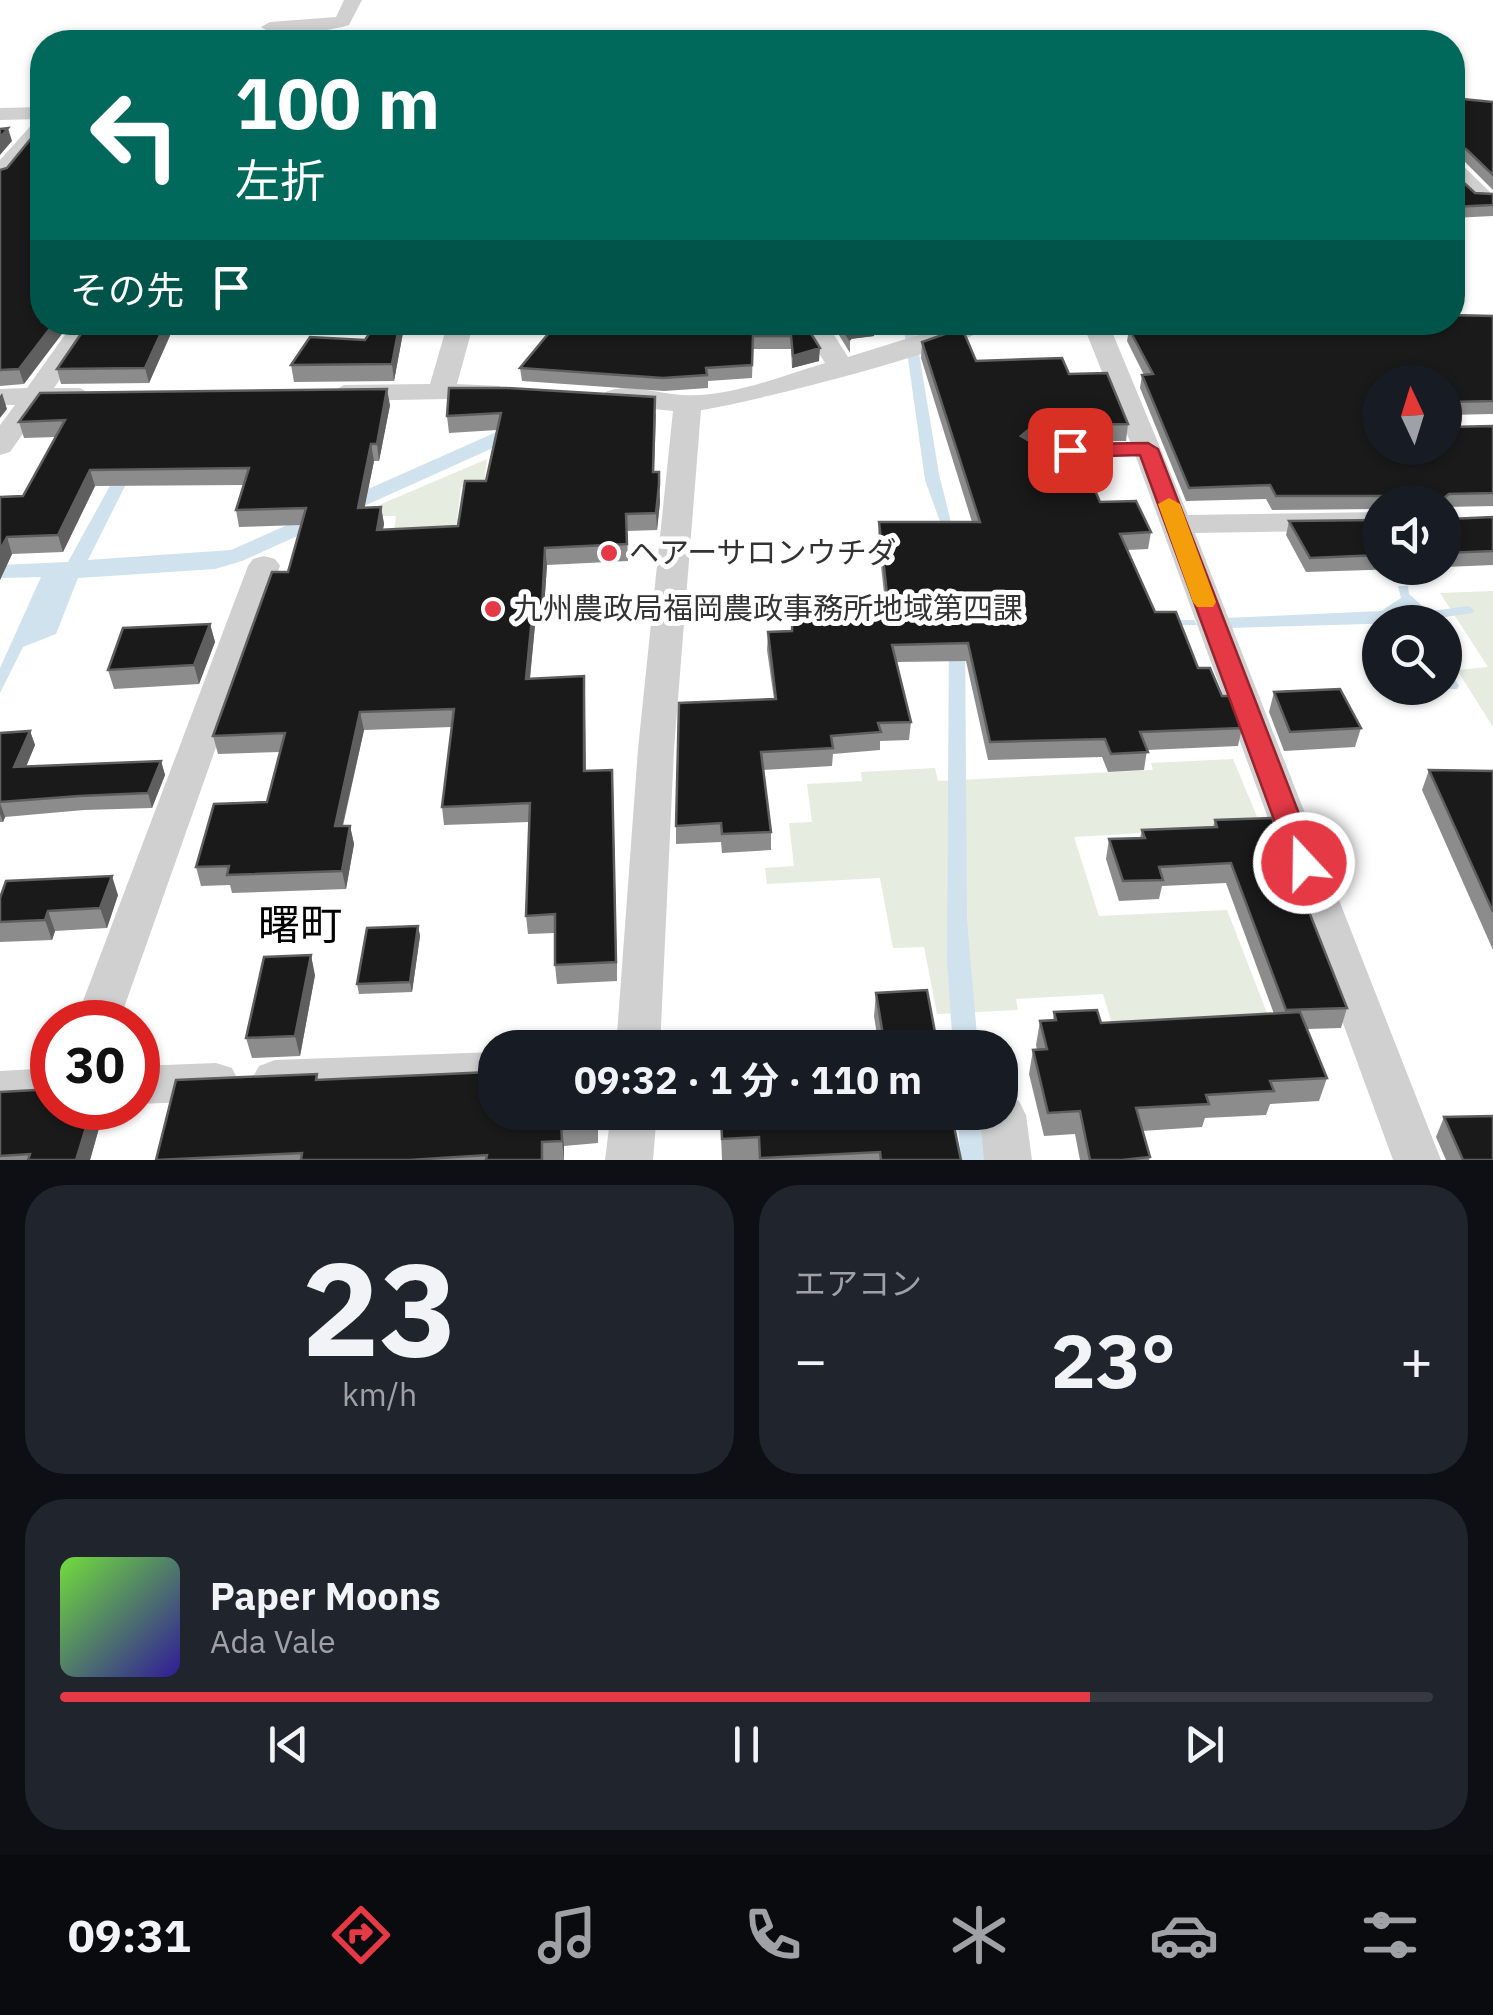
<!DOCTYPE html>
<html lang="ja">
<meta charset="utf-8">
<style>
body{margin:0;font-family:"IBM Plex Sans","Noto Sans JP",sans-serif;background:#20242c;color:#f1f3f6;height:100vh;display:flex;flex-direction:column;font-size:38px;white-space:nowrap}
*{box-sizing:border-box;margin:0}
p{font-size:32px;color:#9ea1a6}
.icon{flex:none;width:55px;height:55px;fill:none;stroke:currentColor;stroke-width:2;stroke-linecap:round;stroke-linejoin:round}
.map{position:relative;height:1160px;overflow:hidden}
.drawer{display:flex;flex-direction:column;gap:25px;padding:25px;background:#0d0f14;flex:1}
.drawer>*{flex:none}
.hud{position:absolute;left:30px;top:30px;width:1435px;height:305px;border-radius:40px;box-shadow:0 2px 8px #0004;background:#00695c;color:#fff;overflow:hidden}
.needle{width:65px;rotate:356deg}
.controls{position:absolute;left:1362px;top:365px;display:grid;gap:20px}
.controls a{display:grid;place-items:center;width:100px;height:100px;border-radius:50%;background:#171b24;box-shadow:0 2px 8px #0004;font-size:50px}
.speed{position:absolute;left:30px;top:1000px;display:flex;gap:20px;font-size:50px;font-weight:700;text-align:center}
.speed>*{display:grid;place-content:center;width:130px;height:130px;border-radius:50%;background:#171b24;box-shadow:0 2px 8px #0004;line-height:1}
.speed .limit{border:15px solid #d22;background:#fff;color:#111}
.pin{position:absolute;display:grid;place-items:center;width:85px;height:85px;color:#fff;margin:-42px;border-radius:20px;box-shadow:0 5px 15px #0006}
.me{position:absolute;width:110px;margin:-55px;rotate:339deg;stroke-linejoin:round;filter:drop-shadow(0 0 8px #0008)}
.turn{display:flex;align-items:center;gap:35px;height:210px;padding:0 40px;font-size:45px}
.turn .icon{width:130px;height:130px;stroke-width:2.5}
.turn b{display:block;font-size:70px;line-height:85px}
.then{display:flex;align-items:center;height:95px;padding:0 40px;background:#0003;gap:20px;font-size:38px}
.big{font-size:75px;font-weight:700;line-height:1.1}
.drawer .card{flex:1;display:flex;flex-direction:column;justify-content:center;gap:15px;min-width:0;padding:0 35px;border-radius:40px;background:#20242c}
.drawer .dial{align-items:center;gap:0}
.dial b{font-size:130px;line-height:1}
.song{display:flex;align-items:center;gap:30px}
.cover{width:120px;height:120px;border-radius:15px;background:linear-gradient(135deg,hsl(100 70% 55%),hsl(250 70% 35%))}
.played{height:10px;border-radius:5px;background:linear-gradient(90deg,#e63946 75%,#363941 75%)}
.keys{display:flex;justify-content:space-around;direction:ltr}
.heat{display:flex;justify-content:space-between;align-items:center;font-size:55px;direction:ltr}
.drawer .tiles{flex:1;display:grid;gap:25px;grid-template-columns:1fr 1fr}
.card:last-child{grid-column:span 2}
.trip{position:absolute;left:478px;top:1030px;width:540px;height:100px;border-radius:40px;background:#171b24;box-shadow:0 2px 8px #0004;font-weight:700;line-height:100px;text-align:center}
.menu{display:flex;height:160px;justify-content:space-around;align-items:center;background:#090b0e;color:#9ea1a6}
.menu .icon{width:70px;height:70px}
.menu .on{color:#e63946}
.menu b{font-size:45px;color:#f1f3f6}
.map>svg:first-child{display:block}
</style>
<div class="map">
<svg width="1493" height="1160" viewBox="0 0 1493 1160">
<rect width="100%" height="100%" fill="#fff"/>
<path fill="#e6ecdf" d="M 487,459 L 484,486 L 461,487 L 457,519 L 478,518 L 477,534 L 393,538 L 396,516 L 377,516 L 379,505 Z
M 1493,591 L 1493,727 L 1457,670 L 1488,667 L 1440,593 Z
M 1233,759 L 1261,826 L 1074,837 L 1099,916 L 1227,910 L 1271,1023 L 1114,1031 L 1103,994 L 1016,999 L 1018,1010 L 937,1014 L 924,947 L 893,948 L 880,878 L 767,884 L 765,868 L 794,866 L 789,823 L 812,822 L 807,784 L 862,781 L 861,772 L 935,768 L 938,781 L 1153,770 L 1151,763 Z"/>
<path fill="#cfe2ee" d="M 903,323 L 914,323 L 939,474 L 963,570 L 966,624 L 1194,620 L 1197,625 L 965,630 L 967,920 L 978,1047 L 953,1047 L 947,962 L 949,627 L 942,527 L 925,480 Z
M 566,401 L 555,420 L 242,561 L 215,569 L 78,578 L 56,634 L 23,647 L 0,693 L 0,668 L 41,577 L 0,578 L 0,565 L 68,562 L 155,404 L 164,408 L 88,560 L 231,550 Z
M 1398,586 L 1408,586 L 1409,594 L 1440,622 L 1229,628 L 1225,618 L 1381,611 L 1401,598 Z
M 957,1113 L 983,1113 L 987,1160 L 961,1160 Z"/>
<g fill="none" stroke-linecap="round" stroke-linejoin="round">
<path fill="#cfe2ee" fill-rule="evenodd" d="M 1468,606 L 1474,610 L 1473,613 L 1418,621 L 1412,617 L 1418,613 Z
M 1445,670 L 1450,671 L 1459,686 L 1457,689 L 1447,689 L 1445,686 Z"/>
<path fill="#d0d0d0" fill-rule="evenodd" d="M 1148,444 L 1156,449 L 1154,452 L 1058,456 L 1050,451 L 1058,446 Z"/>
<path fill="#d0d0d0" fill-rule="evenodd" d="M 344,0 L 362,0 L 349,25 C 330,31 276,39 261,27 L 270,22 L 336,17 Z
M 42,107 L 42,138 L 8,179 L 0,181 L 0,160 L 35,121 L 40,119 L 0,120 L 0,108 Z
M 1452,162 L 1460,163 L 1490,192 L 1493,197 L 1490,202 L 1474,202 L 1452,181 Z
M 74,322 L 100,322 L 54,388 L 80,388 L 94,396 L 80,404 L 43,405 L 10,452 L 0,455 L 0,425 L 15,405 L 0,405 L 0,389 L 27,388 Z
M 448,322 L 474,322 L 457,384 L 500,386 L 504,392 L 500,398 L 344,401 L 330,393 L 344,385 L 430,384 Z
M 800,322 L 826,322 L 848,357 L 960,322 L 996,322 C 974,347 745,404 701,410 L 674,749 L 660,1048 L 616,1048 L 638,749 L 673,411 L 614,405 L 600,397 C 614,379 661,394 682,395 C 729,398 781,376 825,363 Z
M 1082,322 L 1108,322 L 1188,515 L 1380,512 L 1380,530 L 1195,533 L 1441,1160 L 1393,1160 L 1133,449 Z
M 264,556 L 275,559 L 280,566 L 119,1022 L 75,1022 L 248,566 L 253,559 Z
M 495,1052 L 495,1090 L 275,1098 L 259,1092 L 252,1079 L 259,1066 L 275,1060 Z
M 216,1063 L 232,1068 L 239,1082 L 232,1096 L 216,1101 L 138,1104 L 138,1066 Z
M 52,1068 L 52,1106 L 0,1109 L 0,1071 Z
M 1003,1095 L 1019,1101 L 1026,1115 L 1032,1160 L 984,1160 L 980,1115 L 1000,1112 Z
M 611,1112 L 657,1112 L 653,1160 L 605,1160 Z"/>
</g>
<path fill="#8c8c8c" d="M 1452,98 L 1493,102 L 1493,190 L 1463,160 L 1452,159 Z
M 0,170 L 24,384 L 0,386 Z
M 1452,172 L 1475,193 L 1493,194 L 1493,216 L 1452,218 Z
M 1493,316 L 1493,414 L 1445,415 L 1445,424 L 1449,427 L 1493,426 L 1493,506 L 1445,507 L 1445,515 L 1449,519 L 1493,517 L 1493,565 L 1445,567 L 1445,502 L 1380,502 L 1380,509 L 1272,510 L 1266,499 L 1186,501 L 1140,388 L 1142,375 L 1144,375 L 1127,341 L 1129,329 Z
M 89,322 L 176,322 L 149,383 L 61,384 L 57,369 Z
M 405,322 L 394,381 L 294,382 L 291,365 L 365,340 Z
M 804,322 L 819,361 L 792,368 L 791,349 L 753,349 L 752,378 L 708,381 L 708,388 L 664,391 L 522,381 L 520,368 Z
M 831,322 L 875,322 L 874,336 L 850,339 L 850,353 Z
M 1025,322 L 1080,322 L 1079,325 L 1027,327 Z
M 922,342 L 976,361 L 1069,374 L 1128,424 L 1126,441 L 1031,442 L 1100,502 L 1151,532 L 1148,549 L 1127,550 L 1155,612 L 1222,696 L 1242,728 L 1238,746 L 1147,750 L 1144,770 L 1108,772 L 1102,757 L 988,760 L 966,661 L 897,662 L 911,722 L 909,740 L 880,741 L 880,750 L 833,754 L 832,766 L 763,770 L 771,832 L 771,850 L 722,853 L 721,842 L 676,844 L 676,826 L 774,699 L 767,650 L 768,632 L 792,631 L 825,604 L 885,603 L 878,539 L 879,522 L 972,522 L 921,358 Z
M 449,388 L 656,414 L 654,472 L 659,472 L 660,502 L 657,530 L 627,531 L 628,561 L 547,565 L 543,624 L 535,625 L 530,679 L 584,676 L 586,771 L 613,789 L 617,981 L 557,984 L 555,965 L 555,933 L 528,934 L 526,916 L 529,822 L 444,825 L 442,807 L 451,727 L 364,730 L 343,826 L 350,826 L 354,844 L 346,889 L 232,893 L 230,885 L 201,886 L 196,867 L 267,802 L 280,752 L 218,754 L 213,736 L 288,572 L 301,525 L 239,527 L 236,510 L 243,485 L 95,486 L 63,552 L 12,554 L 0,580 L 0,497 L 23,496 L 56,437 L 24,438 L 19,422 L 390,405 L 379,461 L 374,461 L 364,508 L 381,507 L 384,524 L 383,530 L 458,526 L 486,481 L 497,430 L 449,433 L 447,416 Z
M 1380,520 L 1380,568 L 1431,568 L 1306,572 L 1286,535 L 1289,521 Z
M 210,624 L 215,642 L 199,684 L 114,689 L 108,670 Z
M 1274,692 L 1361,728 L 1355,747 L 1284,751 L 1269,712 Z
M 30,731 L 35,745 L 26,767 L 161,761 L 165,775 L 152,808 L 84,810 L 5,817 L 3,822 L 0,822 L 0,733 Z
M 1429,770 L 1493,771 L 1493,950 L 1422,790 Z
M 1215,820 L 1347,1008 L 1341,1028 L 1307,1029 L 1327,1078 L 1319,1101 L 1270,1104 L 1266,1115 L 1205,1118 L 1202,1127 L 1142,1131 L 1150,1157 L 1149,1160 L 1080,1160 L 1075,1134 L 1044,1136 L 1029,1074 L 1033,1050 L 1037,1050 L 1036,1045 L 1040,1021 L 1053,1020 L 1054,1012 L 1101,1023 L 1274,1014 L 1226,883 L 1162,886 L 1159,899 L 1119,901 L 1106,859 L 1109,839 L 1140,838 L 1142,830 L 1213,827 Z
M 118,895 L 107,928 L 55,931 L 52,940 L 0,942 L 0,898 Z
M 418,926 L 420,936 L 412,992 L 359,994 L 357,984 Z
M 315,975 L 300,1056 L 252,1058 L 246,1038 Z
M 876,993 L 938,1048 L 877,1035 L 874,1016 Z
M 318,1080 L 495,1112 L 598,1112 L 598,1143 L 564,1146 L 564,1160 L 156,1160 Z
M 0,1092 L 101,1121 L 90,1160 L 0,1160 Z
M 720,1112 L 951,1112 L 961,1160 L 722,1160 Z
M 1444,1117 L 1493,1160 L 1446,1160 L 1436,1137 Z"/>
<path fill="#5f5f5f" d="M 8,128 L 12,141 L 0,155 L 0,138 Z
M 55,322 L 71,322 L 24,384 L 19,369 Z
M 166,322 L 176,322 L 149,383 L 145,368 Z
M 400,322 L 405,322 L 394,381 L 392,364 Z
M 912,322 L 946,322 L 911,333 Z
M 875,324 L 874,336 L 850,339 L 849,327 Z
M 820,348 L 819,361 L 792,368 L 793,356 Z
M 387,389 L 390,405 L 379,461 L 377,444 Z
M 2,393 L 7,409 L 0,418 L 0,396 Z
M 1033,426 L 1031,442 L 1021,436 Z
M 371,444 L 374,461 L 361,525 L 358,508 Z
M 90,470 L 95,486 L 63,552 L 58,535 Z
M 659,485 L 660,502 L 657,530 L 656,513 Z
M 381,507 L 384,524 L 379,547 L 377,530 Z
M 7,537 L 12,554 L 0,580 L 0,550 Z
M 545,548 L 547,565 L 543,624 L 542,607 Z
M 533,607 L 535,625 L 528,697 L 526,679 Z
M 210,624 L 215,642 L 199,684 L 194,665 Z
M 584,676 L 585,694 L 586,790 L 584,771 Z
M 360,712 L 364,730 L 338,845 L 335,826 Z
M 30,731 L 35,745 L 20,781 L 14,767 Z
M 161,761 L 165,775 L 152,808 L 148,793 Z
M 612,770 L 613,789 L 617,981 L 616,962 Z
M 0,803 L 5,817 L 3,822 L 0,814 Z
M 350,826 L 354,844 L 346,889 L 342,871 Z
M 112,876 L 118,895 L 107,928 L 100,908 Z
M 48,911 L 55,931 L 52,940 L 45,920 Z
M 418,926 L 420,936 L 412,992 L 410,982 Z
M 311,955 L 315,975 L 300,1056 L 295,1036 Z
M 92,1108 L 96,1108 L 101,1121 L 90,1160 L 76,1160 Z
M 561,1119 L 564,1146 L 564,1160 L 562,1141 Z"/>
<path fill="#1a1a1a" stroke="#5f5f5f" stroke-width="2.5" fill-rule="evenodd" d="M 1452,98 L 1493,102 L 1493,175 L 1466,149 L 1452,148 Z
M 42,125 L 42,322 L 55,322 L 19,369 L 0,370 L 0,170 L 7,168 Z
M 8,128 L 0,138 L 0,129 Z
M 1452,172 L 1475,193 L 1493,194 L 1493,205 L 1452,207 Z
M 1452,315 L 1493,316 L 1493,401 L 1449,402 L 1445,406 L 1445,424 L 1449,427 L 1493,426 L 1493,493 L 1449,494 L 1445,497 L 1445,515 L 1449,519 L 1493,517 L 1493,551 L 1445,553 L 1445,502 L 1387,502 L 1386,496 L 1276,496 L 1270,485 L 1189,488 L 1142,375 L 1153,374 L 1129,329 L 1257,322 L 1452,322 ZM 1380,382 L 1445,382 L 1445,448 L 1380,448 Z
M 89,322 L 166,322 L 145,368 L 57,369 Z
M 377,322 L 400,322 L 392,364 L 291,365 L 310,337 L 365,340 Z
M 558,322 L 804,322 L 820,348 L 793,356 L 791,336 L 753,336 L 752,365 L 706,368 L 707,375 L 663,378 L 520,368 Z
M 839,322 L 875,322 L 875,324 L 849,327 L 850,340 Z
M 962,328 L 976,361 L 1062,358 L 1069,374 L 1107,373 L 1128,424 L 1033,426 L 1021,436 L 1033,443 L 1074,442 L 1100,502 L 1136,501 L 1151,532 L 1120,534 L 1155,612 L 1176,612 L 1198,668 L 1210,668 L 1222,696 L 1230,696 L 1242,728 L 1140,732 L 1148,752 L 1111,754 L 1105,739 L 990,742 L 968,643 L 892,645 L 911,722 L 878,723 L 881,732 L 831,736 L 833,748 L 761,752 L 771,832 L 722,834 L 721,823 L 676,826 L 679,703 L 776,699 L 768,632 L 792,631 L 793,594 L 824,594 L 825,604 L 888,603 L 879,522 L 980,522 L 922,342 Z
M 449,388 L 506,388 L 655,397 L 653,472 L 659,472 L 659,485 L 656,513 L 626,514 L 627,544 L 545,548 L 542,607 L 533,607 L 526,679 L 584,676 L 584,771 L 612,770 L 616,962 L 555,965 L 555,914 L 526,916 L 530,803 L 442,807 L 454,709 L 360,712 L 335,826 L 350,826 L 342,871 L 227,875 L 229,866 L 196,867 L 214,804 L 267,802 L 285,733 L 213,736 L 272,572 L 288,572 L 306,508 L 236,510 L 249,468 L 90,470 L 58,535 L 7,537 L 0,550 L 0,497 L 23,496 L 65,420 L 19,422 L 40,393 L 387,389 L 377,444 L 371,444 L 358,508 L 381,507 L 377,530 L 458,526 L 465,481 L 486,481 L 501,413 L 447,416 Z
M 1380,520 L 1380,555 L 1310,558 L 1289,521 Z
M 210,624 L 194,665 L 108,670 L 123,628 Z
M 1340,689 L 1361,728 L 1290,732 L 1274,692 Z
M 30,731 L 14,767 L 161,761 L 148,793 L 79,796 L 0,802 L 0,733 Z
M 1429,770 L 1493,771 L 1493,912 Z
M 1272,818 L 1347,1008 L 1286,1010 L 1231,863 L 1159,867 L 1163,880 L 1123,881 L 1109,839 L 1145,838 L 1142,830 L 1217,827 L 1215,820 Z
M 112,876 L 100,908 L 48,911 L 45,920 L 0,922 L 0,898 L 6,881 Z
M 418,926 L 410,982 L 357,984 L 367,928 Z
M 311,955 L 295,1036 L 246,1038 L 264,957 Z
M 927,990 L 938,1048 L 717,1048 L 717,1043 L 883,1035 L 876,993 Z
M 1097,1010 L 1101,1023 L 1300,1012 L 1327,1078 L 1270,1081 L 1274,1091 L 1206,1095 L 1209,1104 L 1136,1108 L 1150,1157 L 1122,1160 L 1090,1160 L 1080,1111 L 1048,1113 L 1033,1050 L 1047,1049 L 1040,1021 L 1056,1020 L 1054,1012 Z
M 495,1059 L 495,1112 L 596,1112 L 596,1117 L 561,1119 L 562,1141 L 542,1142 L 542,1160 L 486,1160 L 487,1155 L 409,1160 L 301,1160 L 302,1153 L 156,1160 L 176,1080 L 317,1074 L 316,1080 L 490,1072 Z
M 52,1089 L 52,1108 L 92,1108 L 76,1160 L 28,1160 L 30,1154 L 0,1156 L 0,1092 Z
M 721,1112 L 951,1112 L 961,1160 L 881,1160 L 880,1152 L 760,1158 L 759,1137 L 722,1139 Z
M 1493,1116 L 1493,1160 L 1463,1160 L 1444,1117 Z"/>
<path fill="#e63946" stroke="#96252e" stroke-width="2.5" d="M 1148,443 L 1158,449 L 1318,863 L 1314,870 L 1304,873 L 1294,870 L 1290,863 L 1140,455 L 1070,457 L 1060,450 L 1070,444 Z"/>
<path fill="#f59e0b" d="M 1169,498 L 1180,504 L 1216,602 L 1213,607 L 1197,607 L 1193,602 L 1158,504 Z"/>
<g fill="#e63946" stroke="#fff" stroke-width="4">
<circle cx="609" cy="553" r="10"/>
<circle cx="493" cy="609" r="10"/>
</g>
<g text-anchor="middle" stroke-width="10" stroke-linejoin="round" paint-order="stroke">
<g font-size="30" fill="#333" stroke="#fff" text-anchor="start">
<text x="629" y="563">ヘアーサロンウチダ</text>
<text x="513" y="619">九州農政局福岡農政事務所地域第四課</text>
</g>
<g font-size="42" fill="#000" stroke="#fff">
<text x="300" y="940">曙町</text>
</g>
</g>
</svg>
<div class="controls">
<a><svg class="needle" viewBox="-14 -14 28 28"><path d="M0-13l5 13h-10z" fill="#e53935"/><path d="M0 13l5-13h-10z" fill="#9ea1a6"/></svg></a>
<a><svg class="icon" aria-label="sound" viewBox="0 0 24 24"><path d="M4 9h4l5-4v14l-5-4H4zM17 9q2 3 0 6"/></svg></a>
<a><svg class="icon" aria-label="search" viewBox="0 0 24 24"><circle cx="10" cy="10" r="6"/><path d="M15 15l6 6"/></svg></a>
</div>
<div class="speed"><div class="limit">30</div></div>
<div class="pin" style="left:1070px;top:450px;background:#d93025"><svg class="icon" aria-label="arrive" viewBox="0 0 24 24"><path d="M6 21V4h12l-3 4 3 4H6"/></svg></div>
<svg class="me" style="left:1304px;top:863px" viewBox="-20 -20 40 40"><circle r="17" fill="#e63946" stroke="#fff" stroke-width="3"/><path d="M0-11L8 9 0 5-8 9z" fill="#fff"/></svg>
<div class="trip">09:32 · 1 分 · 110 m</div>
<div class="hud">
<div class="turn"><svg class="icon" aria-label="left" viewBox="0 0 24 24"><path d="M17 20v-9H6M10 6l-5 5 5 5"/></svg><div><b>100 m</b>左折</div></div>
<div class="then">その先<svg class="icon" aria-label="arrive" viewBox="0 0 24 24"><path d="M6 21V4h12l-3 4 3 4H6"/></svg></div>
</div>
</div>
<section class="drawer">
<div class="tiles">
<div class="card dial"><b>23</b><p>km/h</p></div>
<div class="card"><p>エアコン</p>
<div class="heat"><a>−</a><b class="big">23°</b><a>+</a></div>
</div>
<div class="card">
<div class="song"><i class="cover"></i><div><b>Paper Moons</b><p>Ada Vale</p></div></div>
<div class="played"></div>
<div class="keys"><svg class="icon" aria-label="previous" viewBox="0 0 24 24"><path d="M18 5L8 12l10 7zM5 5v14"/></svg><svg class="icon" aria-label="pause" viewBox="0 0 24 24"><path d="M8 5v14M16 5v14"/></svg><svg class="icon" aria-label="next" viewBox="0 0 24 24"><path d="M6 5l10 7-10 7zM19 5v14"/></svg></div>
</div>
</div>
</section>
<nav class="menu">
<b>09:31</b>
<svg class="icon on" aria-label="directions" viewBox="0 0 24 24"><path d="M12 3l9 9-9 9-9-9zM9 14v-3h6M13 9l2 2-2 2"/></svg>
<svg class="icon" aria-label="music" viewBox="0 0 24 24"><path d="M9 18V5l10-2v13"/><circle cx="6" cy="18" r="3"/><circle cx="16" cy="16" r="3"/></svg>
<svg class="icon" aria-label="phone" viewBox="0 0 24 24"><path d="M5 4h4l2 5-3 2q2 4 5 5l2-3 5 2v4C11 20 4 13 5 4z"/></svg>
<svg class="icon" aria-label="climate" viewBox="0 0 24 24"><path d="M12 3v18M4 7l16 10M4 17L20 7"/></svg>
<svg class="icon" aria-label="car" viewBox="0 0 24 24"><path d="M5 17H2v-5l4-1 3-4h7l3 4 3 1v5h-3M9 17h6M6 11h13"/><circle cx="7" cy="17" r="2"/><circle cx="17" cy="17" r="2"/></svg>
<svg class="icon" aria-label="filters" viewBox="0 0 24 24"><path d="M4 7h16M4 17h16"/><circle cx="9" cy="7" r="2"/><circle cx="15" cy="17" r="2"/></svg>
</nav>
